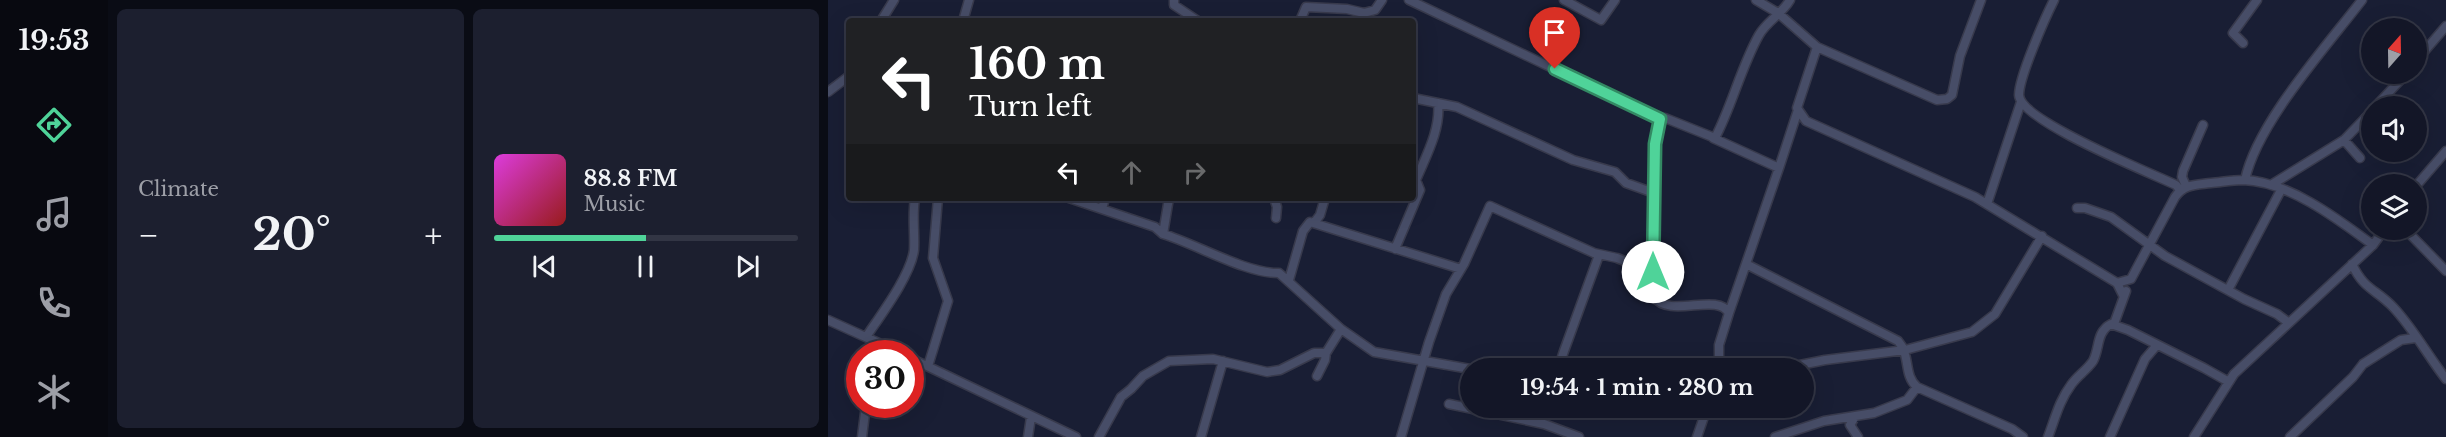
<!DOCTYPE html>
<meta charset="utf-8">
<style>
body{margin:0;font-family:"Libre Baskerville",serif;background:#1c1f2f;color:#f1f3f6;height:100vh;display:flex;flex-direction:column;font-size:22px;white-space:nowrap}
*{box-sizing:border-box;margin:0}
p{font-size:20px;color:#9d9fa7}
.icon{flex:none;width:33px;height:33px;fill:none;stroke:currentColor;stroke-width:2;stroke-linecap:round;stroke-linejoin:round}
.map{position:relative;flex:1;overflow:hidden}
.side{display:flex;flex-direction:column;gap:9px;padding:9px;background:#0a0c15;width:720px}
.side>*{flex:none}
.top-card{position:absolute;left:18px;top:18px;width:570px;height:183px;border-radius:6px;box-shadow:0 6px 24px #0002,0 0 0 2px #323544;background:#202124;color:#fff;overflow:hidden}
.needle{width:39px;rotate:20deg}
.controls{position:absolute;left:1533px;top:18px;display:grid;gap:12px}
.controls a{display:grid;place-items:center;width:66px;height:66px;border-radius:50%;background:#131627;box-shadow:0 6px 24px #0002,0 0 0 2px #323544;font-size:30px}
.speed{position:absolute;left:18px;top:340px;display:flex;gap:12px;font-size:30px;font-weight:700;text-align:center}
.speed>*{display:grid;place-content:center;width:78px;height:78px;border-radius:50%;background:#131627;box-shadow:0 6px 24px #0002,0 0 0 2px #323544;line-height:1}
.speed .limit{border:9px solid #d22;background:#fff;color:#111}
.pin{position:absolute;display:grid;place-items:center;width:51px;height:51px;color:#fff;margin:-62px -26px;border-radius:50% 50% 50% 0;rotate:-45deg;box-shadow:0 0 6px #0007}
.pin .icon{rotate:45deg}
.me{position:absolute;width:66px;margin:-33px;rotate:0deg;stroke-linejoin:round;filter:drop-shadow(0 0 4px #0008)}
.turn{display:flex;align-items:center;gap:21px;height:126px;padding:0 24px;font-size:27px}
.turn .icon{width:78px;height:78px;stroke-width:2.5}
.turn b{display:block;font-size:42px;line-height:51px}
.lanes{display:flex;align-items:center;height:57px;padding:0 24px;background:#0003;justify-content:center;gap:30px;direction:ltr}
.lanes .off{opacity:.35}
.big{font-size:45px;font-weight:700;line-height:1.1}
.side .tile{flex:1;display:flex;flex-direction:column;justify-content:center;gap:9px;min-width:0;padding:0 21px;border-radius:9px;background:#1c1f2f}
.song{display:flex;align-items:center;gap:18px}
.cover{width:72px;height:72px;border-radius:9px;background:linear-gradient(135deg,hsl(300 70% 55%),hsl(0 70% 35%))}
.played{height:6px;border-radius:3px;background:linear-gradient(90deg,#4fd399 50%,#323544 50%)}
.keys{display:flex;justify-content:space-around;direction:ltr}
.heat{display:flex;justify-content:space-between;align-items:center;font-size:33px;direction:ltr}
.side .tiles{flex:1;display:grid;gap:9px;grid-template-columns:repeat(2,1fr)}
.trip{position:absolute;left:632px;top:358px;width:354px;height:60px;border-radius:30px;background:#131627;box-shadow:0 6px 24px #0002,0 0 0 2px #323544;font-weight:700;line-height:60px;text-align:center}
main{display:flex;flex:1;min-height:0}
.tab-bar{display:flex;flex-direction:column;width:108px;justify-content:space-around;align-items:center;background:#080910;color:#9d9fa7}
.tab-bar .icon{width:42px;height:42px}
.tab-bar .on{color:#4fd399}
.tab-bar b{font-size:27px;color:#f1f3f6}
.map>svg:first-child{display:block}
</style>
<main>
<nav class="tab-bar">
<b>19:53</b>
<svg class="icon on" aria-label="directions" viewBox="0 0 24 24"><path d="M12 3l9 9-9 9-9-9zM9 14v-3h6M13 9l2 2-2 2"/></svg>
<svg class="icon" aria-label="music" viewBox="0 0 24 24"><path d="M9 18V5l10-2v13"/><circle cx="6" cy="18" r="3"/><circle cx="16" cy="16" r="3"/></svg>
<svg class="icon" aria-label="phone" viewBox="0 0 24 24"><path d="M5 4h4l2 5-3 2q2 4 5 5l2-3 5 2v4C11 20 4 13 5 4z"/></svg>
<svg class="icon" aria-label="climate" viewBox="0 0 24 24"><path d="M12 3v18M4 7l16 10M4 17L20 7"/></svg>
</nav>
<section class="side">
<div class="tiles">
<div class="tile"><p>Climate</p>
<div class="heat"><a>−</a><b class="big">20°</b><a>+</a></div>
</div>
<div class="tile">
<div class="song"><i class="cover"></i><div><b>88.8 FM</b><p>Music</p></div></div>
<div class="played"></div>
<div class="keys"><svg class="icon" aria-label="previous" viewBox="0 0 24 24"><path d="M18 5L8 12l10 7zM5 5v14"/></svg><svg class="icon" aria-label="pause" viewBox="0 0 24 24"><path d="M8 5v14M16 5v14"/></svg><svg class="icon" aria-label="next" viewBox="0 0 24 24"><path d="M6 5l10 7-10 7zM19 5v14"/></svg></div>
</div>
</div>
</section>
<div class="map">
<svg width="1618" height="437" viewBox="0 0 1618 437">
<rect width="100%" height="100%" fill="#191e34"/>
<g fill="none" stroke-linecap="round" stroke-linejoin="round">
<g stroke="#383a4c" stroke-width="11">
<path id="minor" d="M 346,0 L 346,5 L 370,21
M 581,0 L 832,119
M 736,0 L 773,20 L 787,0
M 928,0 L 950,13 L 989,47 L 1109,100 L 1119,99 L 1124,95 L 1132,56 L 1153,0
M 1226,0 C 1217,18 1191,77 1191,95 C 1192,121 1323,173 1348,185 L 1352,190
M 53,21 L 66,0
M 135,21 L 141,0
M 472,21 L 478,7 L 519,9 L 536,13 L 547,10 L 554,0
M 1415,43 L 1405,33 L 1429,0
M 989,47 L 969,108 L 978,121 L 1147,197 L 1289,283 L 1295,295
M 1588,61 L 1618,26
M 0,92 L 21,76
M 585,98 L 629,107 L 745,160 L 787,172 L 798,183 L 826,193
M 1548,106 L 1578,74
M 885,138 L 951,168 L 901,313
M 1516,140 L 1532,158
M 951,168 L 970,110
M 1417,180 C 1429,123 1498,47 1534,0
M 1443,185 L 1516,140 L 1544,111
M 1358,186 L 1354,177 L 1355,171 L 1375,125
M 1588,186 L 1618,151
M 241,198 L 327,227 L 335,234 C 368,244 419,274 451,273 L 513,329
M 446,198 L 449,207 L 448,218
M 1159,204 L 1193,102
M 1249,208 L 1257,208 L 1283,217 L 1337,256 L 1416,299 L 1449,314 L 1461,323
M 274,209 L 277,198
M 486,223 L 492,215 L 497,198
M 1578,230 L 1618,271
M 335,234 L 341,198
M 567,249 L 592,190 L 588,180 C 598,156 613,129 610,103
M 918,264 L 1070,341 C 1083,355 1075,375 1089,387 L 1184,429 L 1195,437
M 1524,264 C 1536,290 1548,289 1565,307 C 1585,328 1600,356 1618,379
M 461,280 L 475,231 L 482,222 L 633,269
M 1289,283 L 1303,279 L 1347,197 C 1356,184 1368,185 1383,183 C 1394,182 1404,180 1415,180 C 1460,181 1510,219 1545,245
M 1400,290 L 1453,190
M 0,320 L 75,354
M 1286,324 L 1298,291
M 38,337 C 52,316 83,275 86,250 C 87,232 84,216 87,198
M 43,354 L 44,340
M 82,358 L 248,437
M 100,366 L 120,301 L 105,258 L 110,198
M 685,369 L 712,367 L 746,369
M 739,369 L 734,357 L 736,351 L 771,255
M 891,369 L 891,345 L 901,313 C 889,292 842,319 826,297 C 821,257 826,214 827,174 C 827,156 826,136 832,119 L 837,118 L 887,138 C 904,106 913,67 931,35 C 939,21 954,14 962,0
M 952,369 L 997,360 L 1077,350 L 1144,332 L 1167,314 L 1214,236
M 489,376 L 497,360 L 498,353
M 621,404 L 716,424 L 751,437
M 1027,417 L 1022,425 L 1030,437
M 34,437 L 38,405
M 200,437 L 203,417
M 271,437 L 293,397 L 303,389 L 315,376 L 341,361 L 385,359 L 439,372 L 452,370 L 486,353 L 498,353 L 513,329 L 546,352 L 642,369
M 373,437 L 395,361
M 573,437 L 601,342 L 618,294 L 636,264 L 662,206 L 766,253 L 789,258 L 825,272
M 869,437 L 879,408
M 947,437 L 996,421 L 1046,413 L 1079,400 L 1089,387
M 1220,437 C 1227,419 1231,401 1243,385 C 1249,376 1259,370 1265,361 C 1272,348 1268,332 1283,324 L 1300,330 L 1376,368 L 1401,382
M 1282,437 L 1317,359 L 1329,345
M 1366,437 L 1406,374 L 1545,245 L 1556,230
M 1462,437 L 1525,377 L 1535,364 L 1573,340 L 1587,338"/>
</g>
<use href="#minor" stroke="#474d67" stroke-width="8"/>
</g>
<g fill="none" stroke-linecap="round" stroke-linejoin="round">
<g stroke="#338963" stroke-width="15">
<path id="route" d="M 727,69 L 832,119 L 827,144 L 825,272"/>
</g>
<use href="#route" stroke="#4fd399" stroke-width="10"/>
</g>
</svg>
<div class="controls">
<a><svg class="needle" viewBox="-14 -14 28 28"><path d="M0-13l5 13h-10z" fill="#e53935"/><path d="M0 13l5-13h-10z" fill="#9d9fa7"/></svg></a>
<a><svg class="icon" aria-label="sound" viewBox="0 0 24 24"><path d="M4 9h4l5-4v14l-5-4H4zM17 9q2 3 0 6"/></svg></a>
<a><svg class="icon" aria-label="layers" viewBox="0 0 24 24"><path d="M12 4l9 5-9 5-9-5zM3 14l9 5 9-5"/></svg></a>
</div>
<div class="speed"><div class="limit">30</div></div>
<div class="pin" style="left:727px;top:69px;background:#d93025"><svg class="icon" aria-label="arrive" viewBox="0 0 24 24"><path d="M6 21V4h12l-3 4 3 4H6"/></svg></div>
<svg class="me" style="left:825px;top:272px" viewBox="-20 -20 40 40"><circle r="19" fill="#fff"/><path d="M0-13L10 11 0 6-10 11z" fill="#4fd399"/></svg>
<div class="trip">19:54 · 1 min · 280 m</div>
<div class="top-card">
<div class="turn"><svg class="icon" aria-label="left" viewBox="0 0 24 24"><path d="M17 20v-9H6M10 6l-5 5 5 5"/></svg><div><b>160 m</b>Turn left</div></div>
<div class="lanes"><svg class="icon" aria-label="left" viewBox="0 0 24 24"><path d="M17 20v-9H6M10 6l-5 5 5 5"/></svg><svg class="icon off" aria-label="ahead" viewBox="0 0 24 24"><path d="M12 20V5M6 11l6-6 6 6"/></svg><svg class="icon off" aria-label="right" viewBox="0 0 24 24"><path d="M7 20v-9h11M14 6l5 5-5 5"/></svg></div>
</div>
</div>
</main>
